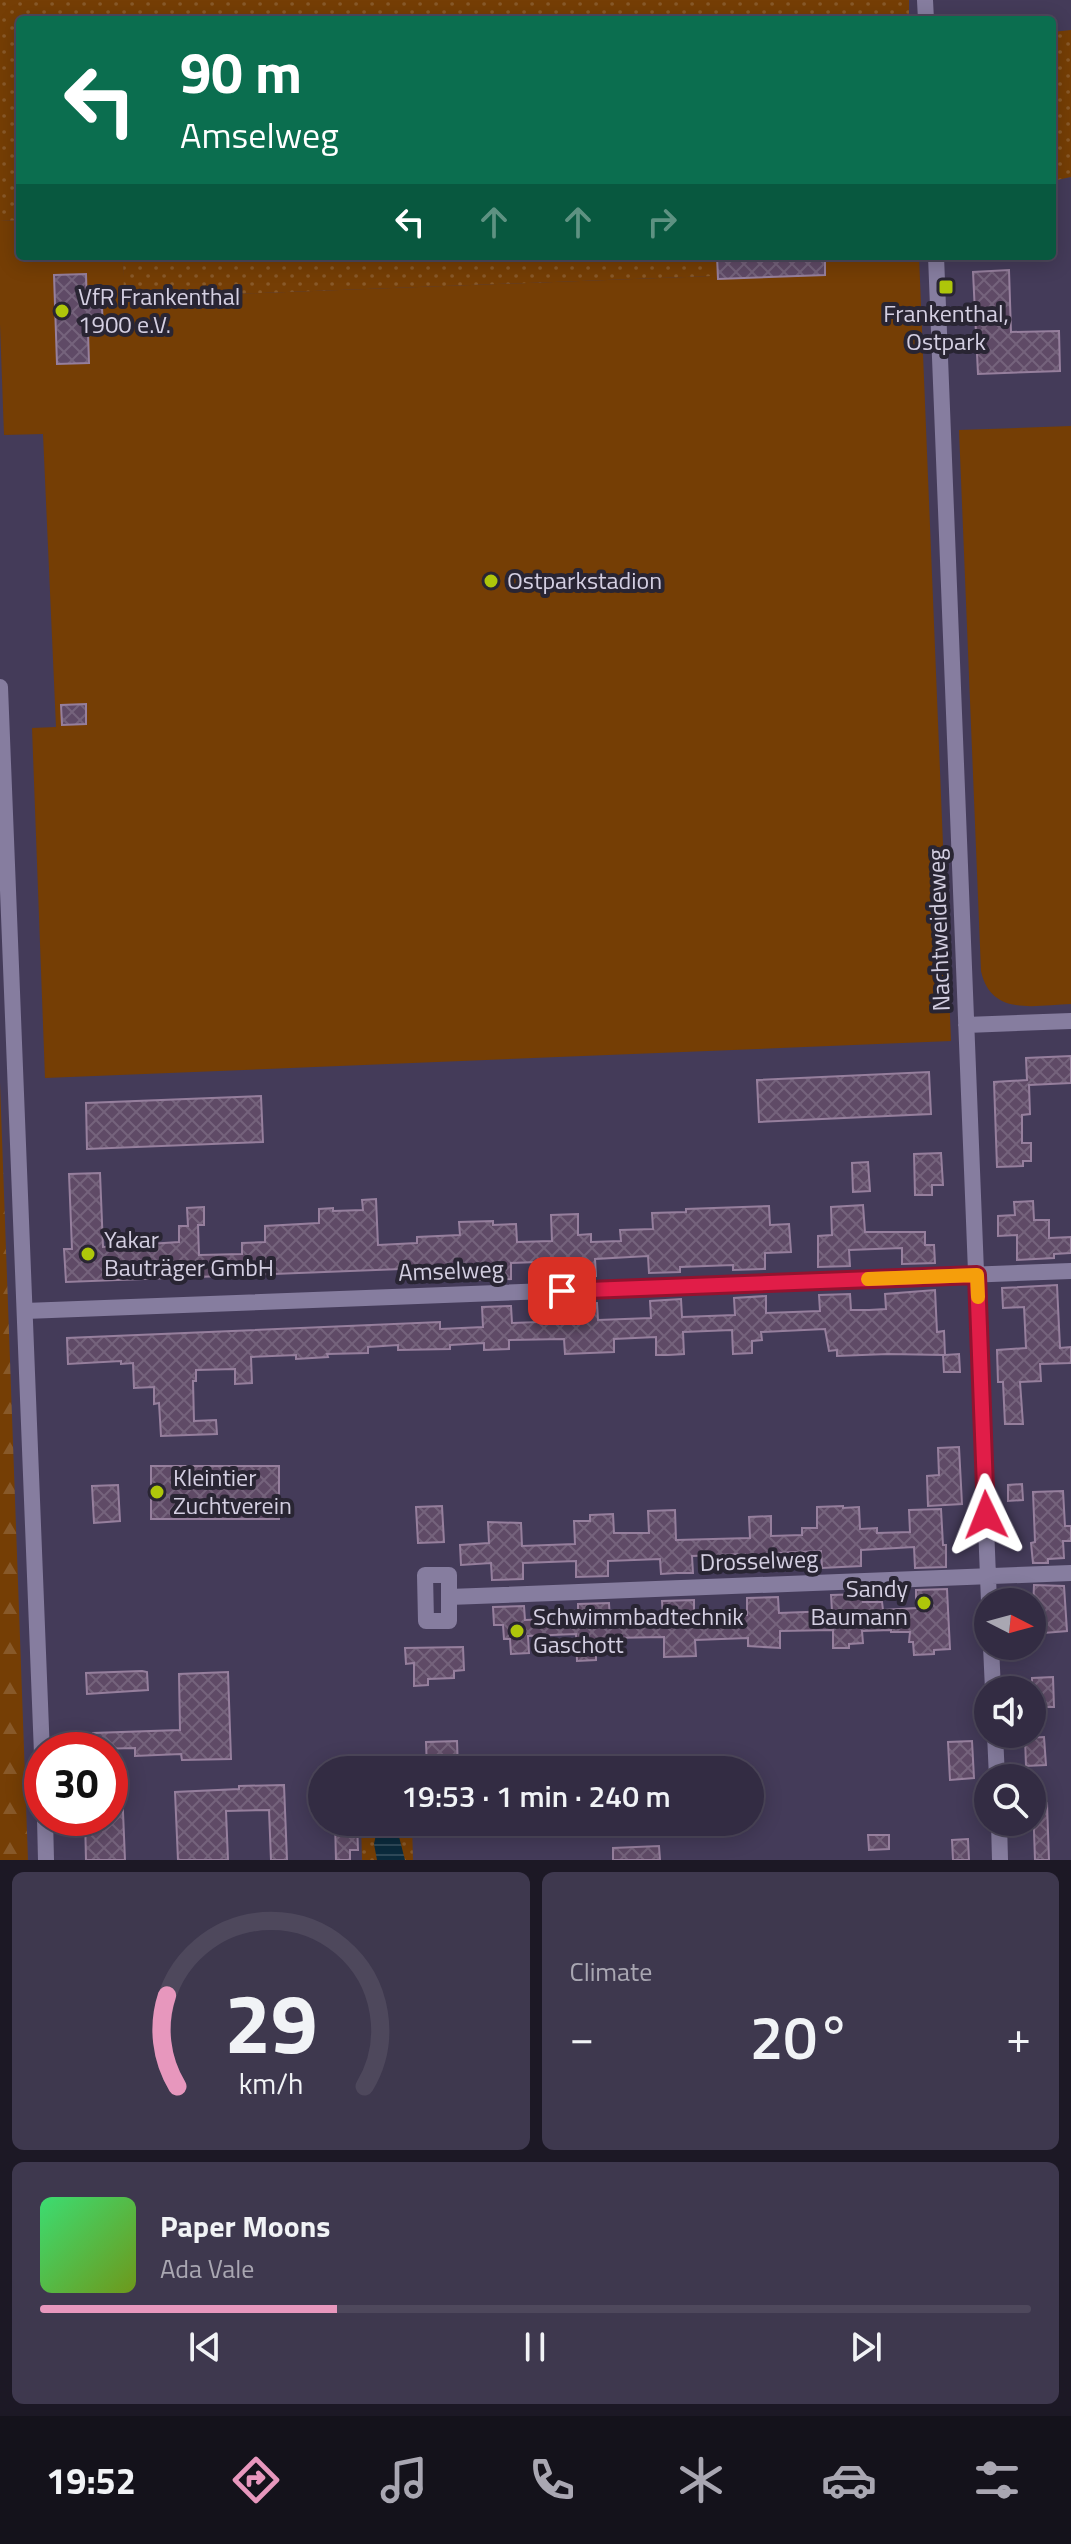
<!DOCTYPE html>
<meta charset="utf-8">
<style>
body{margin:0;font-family:"Titillium Web",sans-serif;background:#3e384e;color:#f1f3f6;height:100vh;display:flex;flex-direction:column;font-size:30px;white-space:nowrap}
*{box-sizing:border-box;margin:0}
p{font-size:26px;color:#a9a7b2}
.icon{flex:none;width:44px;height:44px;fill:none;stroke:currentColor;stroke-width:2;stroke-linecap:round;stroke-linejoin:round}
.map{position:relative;height:1860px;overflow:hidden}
.sheet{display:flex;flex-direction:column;gap:12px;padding:12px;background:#1c1825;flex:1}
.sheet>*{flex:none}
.top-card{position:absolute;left:16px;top:16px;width:1040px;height:244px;border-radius:8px;box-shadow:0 4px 20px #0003,0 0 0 2px #4e485c;background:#0b6e4f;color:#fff;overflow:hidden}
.needle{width:52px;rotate:96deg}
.buttons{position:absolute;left:974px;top:1588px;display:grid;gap:16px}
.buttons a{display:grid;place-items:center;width:72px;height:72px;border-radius:50%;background:#332c43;box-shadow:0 4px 20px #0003,0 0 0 2px #4e485c;font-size:40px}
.speed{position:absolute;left:24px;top:1732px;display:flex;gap:16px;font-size:40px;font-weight:700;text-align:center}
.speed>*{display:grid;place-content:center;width:104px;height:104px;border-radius:50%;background:#332c43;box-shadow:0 4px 20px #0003,0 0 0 2px #4e485c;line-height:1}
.speed .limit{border:12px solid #d22;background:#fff;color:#111}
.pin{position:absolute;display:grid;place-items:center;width:68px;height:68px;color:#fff;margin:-34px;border-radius:16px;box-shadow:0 4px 12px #0006}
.me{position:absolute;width:88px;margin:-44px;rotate:358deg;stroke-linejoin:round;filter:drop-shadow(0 0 6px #0008)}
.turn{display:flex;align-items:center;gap:28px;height:168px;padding:0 32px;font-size:36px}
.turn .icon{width:104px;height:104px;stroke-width:2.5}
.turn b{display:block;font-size:56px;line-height:68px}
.lanes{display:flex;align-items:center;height:76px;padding:0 32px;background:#0003;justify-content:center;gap:40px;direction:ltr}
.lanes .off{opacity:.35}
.big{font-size:60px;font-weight:600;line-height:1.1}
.sheet .widget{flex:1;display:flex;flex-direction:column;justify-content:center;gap:12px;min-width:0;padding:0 28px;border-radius:12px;background:#3e384e}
.sheet .dial{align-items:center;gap:0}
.dial svg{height:208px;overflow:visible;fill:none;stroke:#4e485c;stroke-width:7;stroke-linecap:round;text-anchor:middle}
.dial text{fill:#f1f3f6;stroke:none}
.song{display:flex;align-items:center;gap:24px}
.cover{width:96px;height:96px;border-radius:12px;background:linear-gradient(135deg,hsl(140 70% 55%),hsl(80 70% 35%))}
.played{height:8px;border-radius:4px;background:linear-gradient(90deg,#e797bd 30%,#4e485c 30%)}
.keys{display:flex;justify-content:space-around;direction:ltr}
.heat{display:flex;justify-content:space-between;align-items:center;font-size:44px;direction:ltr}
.sheet .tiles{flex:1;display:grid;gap:12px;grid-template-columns:1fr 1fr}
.widget:last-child{grid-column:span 2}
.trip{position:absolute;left:308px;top:1756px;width:456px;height:80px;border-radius:40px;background:#332c43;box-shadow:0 4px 20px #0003,0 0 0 2px #4e485c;font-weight:600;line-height:80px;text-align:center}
.dock{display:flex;height:128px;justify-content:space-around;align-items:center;background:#14121b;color:#a9a7b2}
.dock .icon{width:56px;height:56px}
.dock .current{color:#e797bd}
.dock b{font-size:36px;color:#f1f3f6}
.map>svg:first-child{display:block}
</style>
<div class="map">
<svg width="1071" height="1860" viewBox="0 0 1071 1860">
<defs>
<pattern id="forest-firs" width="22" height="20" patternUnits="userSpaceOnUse" patternTransform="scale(2)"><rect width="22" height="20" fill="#753e05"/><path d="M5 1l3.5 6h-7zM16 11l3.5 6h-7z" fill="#885929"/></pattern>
<pattern id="park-dots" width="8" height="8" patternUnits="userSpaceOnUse" patternTransform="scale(2)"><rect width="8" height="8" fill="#753e05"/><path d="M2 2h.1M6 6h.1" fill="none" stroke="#885929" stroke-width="1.8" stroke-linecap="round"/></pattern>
<pattern id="water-rules" width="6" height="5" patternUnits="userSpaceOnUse" patternTransform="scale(2)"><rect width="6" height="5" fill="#0b2b3d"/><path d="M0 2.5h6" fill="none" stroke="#2e4959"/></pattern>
<pattern id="building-cross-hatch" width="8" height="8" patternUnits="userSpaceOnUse" patternTransform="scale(2)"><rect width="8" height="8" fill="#5f4a66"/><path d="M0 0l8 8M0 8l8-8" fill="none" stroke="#75637c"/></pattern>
</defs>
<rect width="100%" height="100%" fill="#443b59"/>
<path fill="#753e05" d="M 20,220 L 20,256 L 123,256 L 125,298 L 712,276 L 712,256 L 919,256 L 951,1041 L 45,1078 L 32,728 L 56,727 L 43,434 L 4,435 L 0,324 L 0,221 Z
M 1071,426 L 1071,1004 C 1035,1005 991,1017 981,971 L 959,430 Z"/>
<path fill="url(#forest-firs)" d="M 0,1083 L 28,1860 L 0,1860 Z"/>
<path fill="url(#park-dots)" d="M 0,0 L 909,0 L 909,20 L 20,20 L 20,220 L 0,221 Z
M 1071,30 L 1071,177 L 1052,181 L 1052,32 Z
M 123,256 L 712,256 L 712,276 L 124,298 Z
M 361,1822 L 412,1822 L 413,1860 L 362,1860 Z"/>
<path fill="url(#water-rules)" d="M 387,1824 L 396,1825 L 405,1860 L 377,1860 L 374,1844 L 377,1829 Z"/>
<path fill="url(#building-cross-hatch)" stroke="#967f9d" stroke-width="2" d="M 717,256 L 825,256 L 825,275 L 718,279 Z
M 1009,270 L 1011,332 L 1059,331 L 1060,371 L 978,374 L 973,272 Z
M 86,274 L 87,307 L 102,306 L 103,332 L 88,332 L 89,363 L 57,364 L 54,275 Z
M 86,704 L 86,724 L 62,725 L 61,705 Z
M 1071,1056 L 1071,1083 L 1029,1085 L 1030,1114 L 1022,1115 L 1022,1143 L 1031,1143 L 1031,1161 L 1023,1161 L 1023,1166 L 997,1167 L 994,1082 L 1027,1080 L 1026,1058 Z
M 929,1072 L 931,1114 L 759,1122 L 757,1080 Z
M 261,1096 L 263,1142 L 87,1149 L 86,1103 Z
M 941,1153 L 943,1185 L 932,1185 L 932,1195 L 915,1195 L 914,1154 Z
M 868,1162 L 870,1191 L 853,1192 L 852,1163 Z
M 100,1173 L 103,1247 L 179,1242 L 179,1226 L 188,1226 L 187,1208 L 204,1207 L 204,1225 L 198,1225 L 199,1255 L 242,1254 L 242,1243 L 265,1242 L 265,1226 L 319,1223 L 319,1209 L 333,1208 L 333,1211 L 363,1210 L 362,1200 L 376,1199 L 378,1245 L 417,1243 L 417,1237 L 460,1235 L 459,1222 L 493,1221 L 493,1225 L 516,1224 L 517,1242 L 552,1241 L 551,1215 L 578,1214 L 578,1235 L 591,1234 L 591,1242 L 621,1241 L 620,1230 L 653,1229 L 652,1213 L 686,1212 L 686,1209 L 769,1206 L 770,1225 L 789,1224 L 791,1252 L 765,1253 L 765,1269 L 733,1270 L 733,1265 L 680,1267 L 680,1272 L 649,1273 L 648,1256 L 595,1259 L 596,1276 L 565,1277 L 564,1261 L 511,1263 L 511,1279 L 496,1280 L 480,1280 L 479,1266 L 66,1282 L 64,1249 L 72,1249 L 69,1174 Z
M 1033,1201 L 1034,1220 L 1049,1220 L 1049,1238 L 1071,1237 L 1071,1253 L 1054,1254 L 1054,1258 L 1017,1260 L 1017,1235 L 998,1236 L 998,1216 L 1015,1215 L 1014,1202 Z
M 863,1205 L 865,1232 L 925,1232 L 925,1245 L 934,1245 L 935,1263 L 902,1264 L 902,1248 L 875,1249 L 849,1250 L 850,1266 L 818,1267 L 818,1236 L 832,1235 L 831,1207 Z
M 1057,1285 L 1060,1348 L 1071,1347 L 1071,1363 L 1040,1364 L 1041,1381 L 1020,1382 L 1023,1424 L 1005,1424 L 1003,1382 L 998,1382 L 997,1350 L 1026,1348 L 1024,1307 L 1003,1308 L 1002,1288 Z
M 935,1290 L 937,1332 L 944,1331 L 945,1355 L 959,1354 L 960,1372 L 944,1372 L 943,1355 L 888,1354 L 837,1356 L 837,1350 L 829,1351 L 825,1329 L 761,1332 L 762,1340 L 752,1341 L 752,1353 L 733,1354 L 732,1330 L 683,1332 L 684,1354 L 668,1355 L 656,1355 L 656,1337 L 614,1339 L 614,1352 L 565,1354 L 564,1339 L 509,1340 L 509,1349 L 484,1350 L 484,1343 L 450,1345 L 450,1349 L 398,1350 L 398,1345 L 368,1347 L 368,1353 L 327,1354 L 328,1357 L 296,1359 L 296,1355 L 251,1357 L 252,1383 L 235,1384 L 235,1369 L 196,1370 L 196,1381 L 193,1381 L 194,1421 L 216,1420 L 217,1434 L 161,1436 L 159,1403 L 154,1404 L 154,1387 L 134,1388 L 133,1363 L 121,1364 L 121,1361 L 68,1364 L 67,1338 L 440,1322 L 440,1329 L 483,1327 L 482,1307 L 511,1306 L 512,1323 L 566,1321 L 565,1304 L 597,1303 L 598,1320 L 651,1318 L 650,1301 L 681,1299 L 682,1317 L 735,1315 L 734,1298 L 766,1296 L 766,1313 L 820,1311 L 819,1295 L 850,1294 L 851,1310 L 869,1310 L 886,1309 L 885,1294 Z
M 959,1447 L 962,1504 L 928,1506 L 927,1476 L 939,1475 L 938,1448 Z
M 151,1466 L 279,1466 L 279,1519 L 151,1519 Z
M 1022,1484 L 1023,1500 L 1008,1501 L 1008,1485 Z
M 118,1485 L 120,1521 L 94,1523 L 92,1486 Z
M 1063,1491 L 1065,1526 L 1071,1526 L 1071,1541 L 1063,1541 L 1064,1558 L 1048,1559 L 1048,1563 L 1033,1563 L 1031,1543 L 1035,1542 L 1033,1492 Z
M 442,1506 L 444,1542 L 418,1543 L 416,1507 Z
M 843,1506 L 843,1508 L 859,1507 L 860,1529 L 877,1528 L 877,1533 L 910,1532 L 909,1510 L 941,1509 L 943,1545 L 946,1545 L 946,1567 L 915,1568 L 914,1547 L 861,1550 L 861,1566 L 822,1568 L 821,1551 L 776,1553 L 777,1570 L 761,1570 L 745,1571 L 745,1554 L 692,1556 L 693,1573 L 677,1573 L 661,1574 L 660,1559 L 608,1561 L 608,1576 L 576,1577 L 576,1561 L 549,1562 L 523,1563 L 523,1579 L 492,1580 L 491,1563 L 461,1565 L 460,1545 L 489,1543 L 488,1522 L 521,1523 L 522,1546 L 575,1544 L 574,1521 L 590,1521 L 590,1515 L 613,1514 L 614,1533 L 649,1533 L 648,1511 L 675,1510 L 676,1540 L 750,1538 L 749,1517 L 771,1516 L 771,1536 L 802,1535 L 802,1528 L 817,1528 L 817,1507 Z
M 1034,1585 L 1064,1586 L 1067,1631 L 1032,1634 Z
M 947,1589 L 950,1649 L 934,1650 L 934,1654 L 914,1655 L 913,1642 L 909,1642 L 910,1632 L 891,1632 L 891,1630 L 862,1631 L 863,1643 L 849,1644 L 849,1648 L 833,1648 L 833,1630 L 780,1631 L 780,1648 L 748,1646 L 748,1638 L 695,1640 L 696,1656 L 664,1657 L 664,1637 L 610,1638 L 611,1653 L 596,1654 L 596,1660 L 577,1661 L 576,1634 L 528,1636 L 529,1653 L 511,1654 L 510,1639 L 504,1639 L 503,1625 L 494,1625 L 493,1607 L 524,1606 L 525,1620 L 578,1618 L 578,1604 L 609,1603 L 610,1620 L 636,1619 L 663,1617 L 662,1601 L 694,1600 L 694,1617 L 747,1615 L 747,1598 L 778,1597 L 779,1613 L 806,1612 L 832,1611 L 831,1595 L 863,1594 L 863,1602 L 882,1602 L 883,1610 L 916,1608 L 916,1590 Z
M 463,1647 L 464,1670 L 454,1671 L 454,1678 L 428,1679 L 428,1685 L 414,1686 L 414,1663 L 406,1664 L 405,1648 Z
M 142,1671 L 147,1672 L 148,1690 L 87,1694 L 86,1673 Z
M 228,1672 L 231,1759 L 182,1760 L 181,1754 L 135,1756 L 135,1748 L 94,1749 L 93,1733 L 180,1730 L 179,1674 Z
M 1053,1677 L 1054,1707 L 1032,1707 L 1032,1678 Z
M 1044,1737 L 1046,1765 L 1026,1766 L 1025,1738 Z
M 457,1741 L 458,1770 L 427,1770 L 426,1742 Z
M 972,1741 L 974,1778 L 950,1780 L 948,1742 Z
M 284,1785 L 287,1860 L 271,1860 L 269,1810 L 226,1811 L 228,1860 L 178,1860 L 175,1792 L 239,1789 L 239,1786 Z
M 110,1788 L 122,1788 L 125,1860 L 86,1860 L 85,1818 L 110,1818 Z
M 1033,1803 L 1047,1803 L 1049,1860 L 1035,1860 Z
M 335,1822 L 357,1822 L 358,1850 L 350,1850 L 350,1860 L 336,1860 Z
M 868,1835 L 889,1835 L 889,1849 L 869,1850 Z
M 968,1839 L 969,1860 L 953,1860 L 952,1840 Z
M 659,1846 L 660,1860 L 613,1860 L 613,1848 Z"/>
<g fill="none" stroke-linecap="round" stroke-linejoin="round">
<path stroke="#867d9f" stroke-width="16" d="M 925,0 L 926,20
M 936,256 L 989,1602
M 0,687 L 42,1754
M 966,1025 L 1071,1021
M 25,1311 L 1071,1271
M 425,1575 L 449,1575 L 449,1621 L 426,1621 Z
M 449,1597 L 1071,1573
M 991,1646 L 993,1690
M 995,1734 L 997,1778
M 45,1818 L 46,1860
M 999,1822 L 1000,1860"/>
</g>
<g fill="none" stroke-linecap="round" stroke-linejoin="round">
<g stroke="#92132f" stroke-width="20">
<path id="route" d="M 562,1291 L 977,1275 L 986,1515"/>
</g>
<use href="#route" stroke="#e11d48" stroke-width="14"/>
<path stroke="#f59e0b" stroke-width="14" d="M 868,1279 L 977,1275 L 978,1297"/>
</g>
<g fill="#aec60a" stroke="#292533" stroke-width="3">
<rect x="938" y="279" width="16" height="16" rx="4"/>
<circle cx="62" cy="311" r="8"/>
<circle cx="491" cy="581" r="8"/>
<circle cx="88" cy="1254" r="8"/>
<circle cx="157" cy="1492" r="8"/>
<circle cx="924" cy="1603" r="8"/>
<circle cx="517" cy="1631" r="8"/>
</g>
<g text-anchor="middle" stroke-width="8" stroke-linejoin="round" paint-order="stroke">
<g font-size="24" fill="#d4cfe2" stroke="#292533" text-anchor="start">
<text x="78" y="305">VfR Frankenthal<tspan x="78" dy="28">1900 e.V.</tspan></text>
<text x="946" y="322" text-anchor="middle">Frankenthal,<tspan x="946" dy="28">Ostpark</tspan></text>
<text x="507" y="589">Ostparkstadion</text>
<text x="104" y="1248">Yakar<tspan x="104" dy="28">Bauträger GmbH</tspan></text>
<text x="173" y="1486">Kleintier<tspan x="173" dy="28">Zuchtverein</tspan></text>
<text x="908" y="1597" text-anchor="end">Sandy<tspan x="908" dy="28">Baumann</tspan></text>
<text x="533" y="1625">Schwimmbadtechnik<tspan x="533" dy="28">Gaschott</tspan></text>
</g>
<g font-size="24" fill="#d4cfe2" stroke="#292533">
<text transform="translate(939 930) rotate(-92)" y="8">Nachtweideweg</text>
<text transform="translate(451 1271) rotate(-2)" y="8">Amselweg</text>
<text transform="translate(759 1561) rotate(-2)" y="8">Drosselweg</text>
</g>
</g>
</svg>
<div class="buttons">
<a><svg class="needle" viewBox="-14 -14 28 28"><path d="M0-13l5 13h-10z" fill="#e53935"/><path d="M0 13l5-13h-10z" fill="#a9a7b2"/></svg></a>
<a><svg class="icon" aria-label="sound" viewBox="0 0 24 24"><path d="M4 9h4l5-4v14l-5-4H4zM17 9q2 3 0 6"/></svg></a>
<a><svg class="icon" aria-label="search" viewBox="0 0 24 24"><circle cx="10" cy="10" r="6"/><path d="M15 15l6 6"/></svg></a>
</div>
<div class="speed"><div class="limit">30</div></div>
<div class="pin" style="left:562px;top:1291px;background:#d93025"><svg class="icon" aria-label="arrive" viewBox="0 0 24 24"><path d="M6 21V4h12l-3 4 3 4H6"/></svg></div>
<svg class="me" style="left:986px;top:1515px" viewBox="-20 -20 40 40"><path d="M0-17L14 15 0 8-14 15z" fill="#e11d48" stroke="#fff" stroke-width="4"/></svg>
<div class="trip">19:53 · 1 min · 240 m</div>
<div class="top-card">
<div class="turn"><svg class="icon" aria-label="left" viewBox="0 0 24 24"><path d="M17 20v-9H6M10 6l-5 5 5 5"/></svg><div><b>90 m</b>Amselweg</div></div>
<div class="lanes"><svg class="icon" aria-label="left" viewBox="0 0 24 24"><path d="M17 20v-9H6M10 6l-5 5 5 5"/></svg><svg class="icon off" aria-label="ahead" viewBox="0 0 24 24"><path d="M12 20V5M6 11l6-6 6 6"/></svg><svg class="icon off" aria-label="ahead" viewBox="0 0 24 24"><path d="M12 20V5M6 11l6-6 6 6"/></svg><svg class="icon off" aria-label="right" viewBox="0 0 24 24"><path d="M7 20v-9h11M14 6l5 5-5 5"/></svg></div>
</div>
</div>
<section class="sheet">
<div class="tiles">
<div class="widget dial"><svg viewBox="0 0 100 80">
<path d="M14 69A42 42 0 1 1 86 69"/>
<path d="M14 69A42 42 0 0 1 10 34" stroke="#e797bd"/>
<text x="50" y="56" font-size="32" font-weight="700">29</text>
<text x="50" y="72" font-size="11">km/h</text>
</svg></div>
<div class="widget"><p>Climate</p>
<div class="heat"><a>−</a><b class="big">20°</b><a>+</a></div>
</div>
<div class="widget">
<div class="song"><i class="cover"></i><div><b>Paper Moons</b><p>Ada Vale</p></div></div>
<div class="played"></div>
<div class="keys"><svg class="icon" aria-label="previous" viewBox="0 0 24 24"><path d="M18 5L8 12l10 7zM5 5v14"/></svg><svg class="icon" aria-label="pause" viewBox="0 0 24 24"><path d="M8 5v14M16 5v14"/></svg><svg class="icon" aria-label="next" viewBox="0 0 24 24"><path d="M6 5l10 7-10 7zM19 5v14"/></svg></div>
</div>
</div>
</section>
<nav class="dock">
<b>19:52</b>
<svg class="icon current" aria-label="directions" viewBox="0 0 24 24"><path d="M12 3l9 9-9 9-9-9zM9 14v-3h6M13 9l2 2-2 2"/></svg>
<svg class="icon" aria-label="music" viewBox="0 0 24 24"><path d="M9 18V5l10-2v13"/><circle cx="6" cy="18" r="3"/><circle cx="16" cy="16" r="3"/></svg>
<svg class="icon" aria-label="phone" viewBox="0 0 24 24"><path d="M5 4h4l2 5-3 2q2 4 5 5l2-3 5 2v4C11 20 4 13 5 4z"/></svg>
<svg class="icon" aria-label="climate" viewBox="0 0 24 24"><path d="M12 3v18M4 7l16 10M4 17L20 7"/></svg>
<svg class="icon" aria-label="car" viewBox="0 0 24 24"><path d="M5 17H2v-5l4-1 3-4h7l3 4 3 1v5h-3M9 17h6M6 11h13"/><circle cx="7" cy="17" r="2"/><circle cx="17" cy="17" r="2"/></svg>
<svg class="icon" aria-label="filters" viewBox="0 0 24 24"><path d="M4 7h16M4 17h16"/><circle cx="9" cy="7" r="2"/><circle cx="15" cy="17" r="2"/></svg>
</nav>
